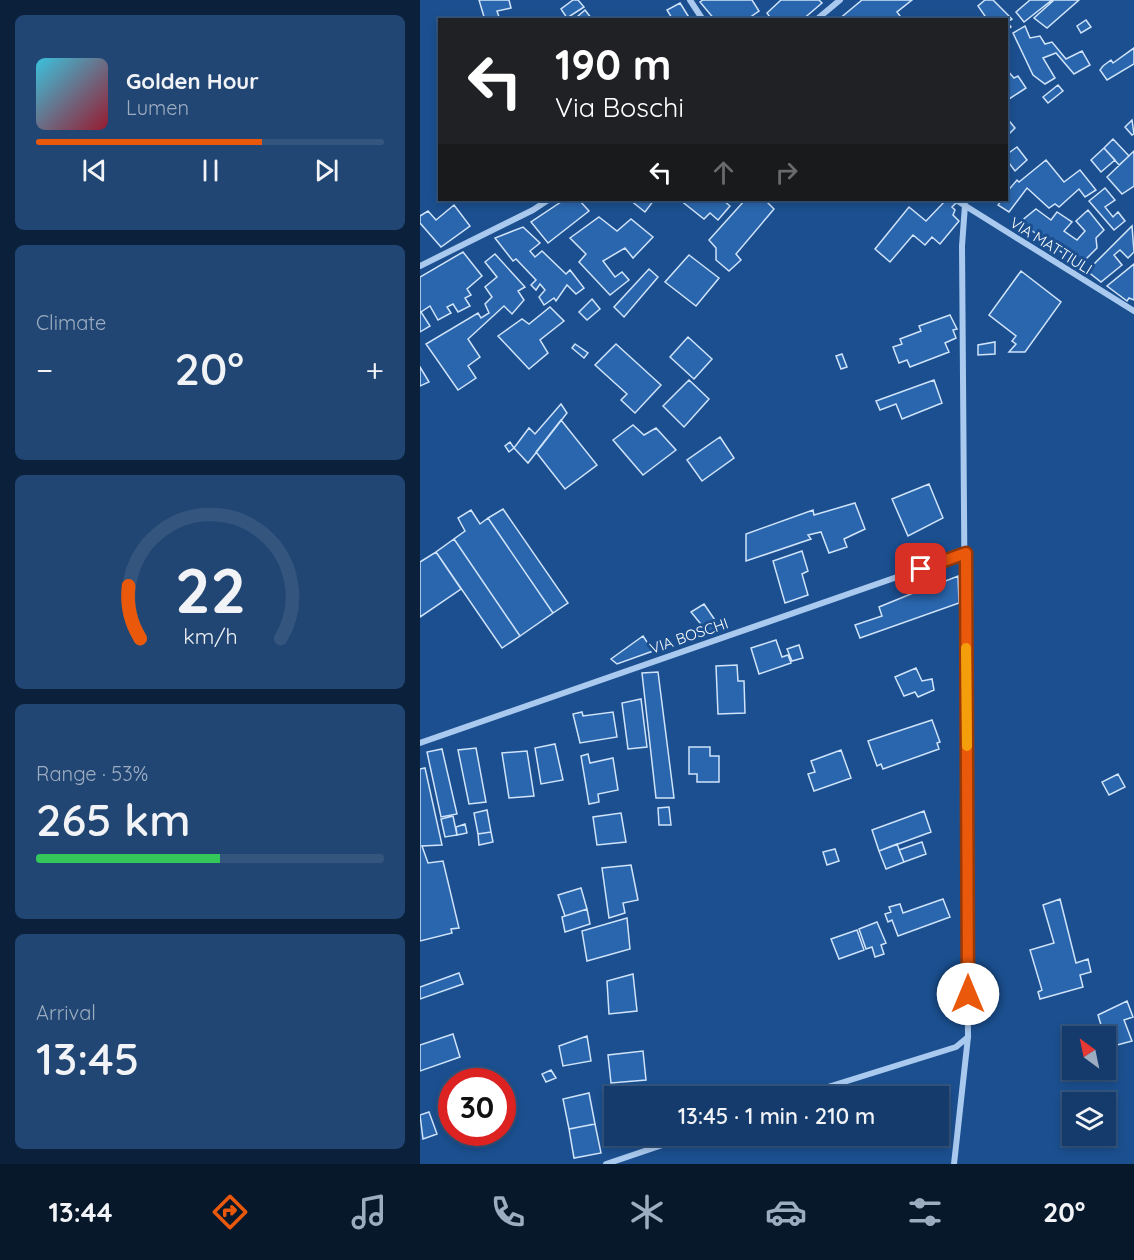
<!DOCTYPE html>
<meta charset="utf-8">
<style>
body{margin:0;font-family:Quicksand,sans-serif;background:#214673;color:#f1f3f6;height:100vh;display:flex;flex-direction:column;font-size:22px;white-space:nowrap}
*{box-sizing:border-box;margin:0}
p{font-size:20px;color:#9dadc1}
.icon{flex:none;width:33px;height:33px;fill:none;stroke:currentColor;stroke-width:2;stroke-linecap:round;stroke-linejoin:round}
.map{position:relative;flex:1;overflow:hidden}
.sheet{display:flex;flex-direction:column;gap:15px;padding:15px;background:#0b203b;width:420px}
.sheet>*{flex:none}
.guide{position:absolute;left:18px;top:18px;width:570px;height:183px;border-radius:0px;box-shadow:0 3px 9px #0003,0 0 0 2px #33557e;background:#202124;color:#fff;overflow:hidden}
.needle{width:39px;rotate:327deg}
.tools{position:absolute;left:642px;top:1026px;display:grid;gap:12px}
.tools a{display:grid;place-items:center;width:54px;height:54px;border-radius:0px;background:#143b6b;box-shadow:0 3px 9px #0003,0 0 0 2px #33557e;font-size:30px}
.speed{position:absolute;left:18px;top:1068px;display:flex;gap:12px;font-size:30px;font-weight:700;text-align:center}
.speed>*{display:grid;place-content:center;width:78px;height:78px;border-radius:50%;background:#143b6b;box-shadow:0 3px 9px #0003,0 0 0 2px #33557e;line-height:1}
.speed .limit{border:9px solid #d22;background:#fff;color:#111}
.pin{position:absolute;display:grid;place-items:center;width:51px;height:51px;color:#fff;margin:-26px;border-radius:12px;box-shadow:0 3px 9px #0006}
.me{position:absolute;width:66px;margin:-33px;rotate:0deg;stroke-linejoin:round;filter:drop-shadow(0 0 4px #0008)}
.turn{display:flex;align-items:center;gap:21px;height:126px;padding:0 18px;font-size:27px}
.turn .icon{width:78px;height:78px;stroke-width:2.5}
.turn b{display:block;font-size:42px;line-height:51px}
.lanes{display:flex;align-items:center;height:57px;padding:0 18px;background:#0003;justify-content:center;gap:30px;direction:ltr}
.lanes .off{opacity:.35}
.big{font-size:45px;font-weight:600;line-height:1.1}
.sheet .widget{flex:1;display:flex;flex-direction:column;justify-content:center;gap:9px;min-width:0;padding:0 21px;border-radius:9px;background:#214673}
.sheet .dial{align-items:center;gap:0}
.dial svg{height:156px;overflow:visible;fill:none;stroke:#33557e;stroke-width:7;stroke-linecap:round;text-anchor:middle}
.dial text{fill:#f1f3f6;stroke:none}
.song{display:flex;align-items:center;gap:18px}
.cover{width:72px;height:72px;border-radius:9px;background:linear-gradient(135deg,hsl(190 70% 55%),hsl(350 70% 35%))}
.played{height:6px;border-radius:3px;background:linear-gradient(90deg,#ea580c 65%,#33557e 65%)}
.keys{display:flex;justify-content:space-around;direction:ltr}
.heat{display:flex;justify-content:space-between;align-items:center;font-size:33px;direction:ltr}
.charge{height:9px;border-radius:4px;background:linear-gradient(90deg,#34c759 53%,#33557e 0)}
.trip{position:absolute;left:184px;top:1086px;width:345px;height:60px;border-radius:0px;background:#143b6b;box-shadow:0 3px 9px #0003,0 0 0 2px #33557e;font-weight:600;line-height:60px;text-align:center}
.dock{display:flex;height:96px;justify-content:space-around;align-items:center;background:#08182b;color:#9dadc1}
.dock .icon{width:42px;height:42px}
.dock .on{color:#ea580c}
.dock b{font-size:27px;color:#f1f3f6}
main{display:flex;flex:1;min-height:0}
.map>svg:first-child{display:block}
</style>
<main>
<section class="sheet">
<div class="widget">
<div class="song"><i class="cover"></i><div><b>Golden Hour</b><p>Lumen</p></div></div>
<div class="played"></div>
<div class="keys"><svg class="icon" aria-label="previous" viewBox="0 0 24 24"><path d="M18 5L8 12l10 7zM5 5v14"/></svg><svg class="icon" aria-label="pause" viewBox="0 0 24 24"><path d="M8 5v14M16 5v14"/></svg><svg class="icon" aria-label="next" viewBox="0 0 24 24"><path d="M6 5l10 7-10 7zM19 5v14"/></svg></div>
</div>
<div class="widget"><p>Climate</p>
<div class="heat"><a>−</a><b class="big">20°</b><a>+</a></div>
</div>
<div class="widget dial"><svg viewBox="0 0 100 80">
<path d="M14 69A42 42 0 1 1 86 69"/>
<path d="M14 69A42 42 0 0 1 8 42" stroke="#ea580c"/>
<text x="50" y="56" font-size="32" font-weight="700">22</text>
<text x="50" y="72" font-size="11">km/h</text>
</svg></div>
<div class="widget"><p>Range · 53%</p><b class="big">265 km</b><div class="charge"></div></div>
<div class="widget"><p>Arrival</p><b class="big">13:45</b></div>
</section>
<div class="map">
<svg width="714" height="1164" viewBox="0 0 714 1164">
<rect width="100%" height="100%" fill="#1b4f8f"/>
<path fill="#2a66ad" stroke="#cfe3fa" stroke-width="1.5" d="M 59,0 L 89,0 L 91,8 L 77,11 L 80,20 L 65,20 Z
M 153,0 L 158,0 L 164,7 L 147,18 L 141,9 Z
M 283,0 L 332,0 L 339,11 L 326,20 L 295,20 L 280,2 Z
M 361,0 L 399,0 L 402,3 L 382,20 L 352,20 L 347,13 Z
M 442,0 L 492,0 L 477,12 L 483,20 L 418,20 Z
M 565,0 L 573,0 L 592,19 L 587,22 L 591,27 L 586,31 L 586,20 L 559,20 L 565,16 L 558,6 Z
M 610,0 L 632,0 L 604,22 L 596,12 Z
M 634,0 L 659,0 L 627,28 L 614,18 Z
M 260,3 L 270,19 L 269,20 L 253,20 L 247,10 Z
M 165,10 L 172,19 L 159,20 L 157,17 Z
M 666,20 L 671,27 L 661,33 L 657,26 Z
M 605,26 L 610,38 L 620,36 L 625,44 L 632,42 L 646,59 L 662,51 L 670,65 L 654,74 L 636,53 L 623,58 L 635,78 L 625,84 L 613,75 L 593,33 Z
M 714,48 L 714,64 L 687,80 L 680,70 L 683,66 L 691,60 L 693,63 Z
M 586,69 L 594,78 L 598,76 L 606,88 L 586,101 Z
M 638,85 L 643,91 L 628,103 L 623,97 Z
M 586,117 L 595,128 L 586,137 Z
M 712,120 L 714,134 L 712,135 L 705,127 Z
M 693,139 L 709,156 L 699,165 L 684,148 Z
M 586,147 L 590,152 L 597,147 L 607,160 L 595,171 L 586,159 Z
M 684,148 L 695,160 L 681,172 L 671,160 Z
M 714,151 L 714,186 L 702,194 L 687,177 Z
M 626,160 L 644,182 L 660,170 L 676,190 L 665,197 L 659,189 L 639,207 L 635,204 L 629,208 L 607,188 L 589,212 L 578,205 L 582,200 L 586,200 L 586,193 L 597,180 L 599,182 Z
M 685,188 L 695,200 L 685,207 L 693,217 L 698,212 L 705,221 L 694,230 L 669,201 Z
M 144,200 L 159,200 L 169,211 L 128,243 L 111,222 Z
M 210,200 L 234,200 L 225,212 Z
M 260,200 L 303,200 L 310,206 L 298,220 L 290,213 L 284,219 Z
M 325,200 L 345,200 L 354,209 L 316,254 L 321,260 L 309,271 L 296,260 L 296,248 L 289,240 Z
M 526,200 L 536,203 L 532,207 L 535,210 L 533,215 L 539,221 L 520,244 L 512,237 L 505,245 L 493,235 L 470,262 L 455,249 L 489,207 L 506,221 Z
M 34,205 L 50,226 L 21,247 L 0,223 L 0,216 L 8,211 L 16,220 Z
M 616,209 L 631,220 L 637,212 L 652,222 L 644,231 L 657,240 L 665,231 L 656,221 L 668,210 L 684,230 L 676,238 L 677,248 L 663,262 L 655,262 L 600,222 Z
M 179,217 L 197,231 L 211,219 L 233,237 L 213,258 L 205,248 L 183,261 L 195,277 L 202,272 L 209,280 L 190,295 L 159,262 L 166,254 L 150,238 Z
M 712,226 L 714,252 L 708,258 L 700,250 L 694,255 L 702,265 L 681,282 L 667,271 Z
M 103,227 L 120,243 L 110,251 L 115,257 L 122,251 L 146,274 L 150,270 L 164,288 L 156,294 L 147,285 L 136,301 L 134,298 L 124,305 L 119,297 L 125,290 L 120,284 L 116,290 L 111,285 L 116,280 L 96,259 L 93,261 L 75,238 Z
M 43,252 L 62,276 L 47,289 L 51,295 L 45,298 L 50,306 L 38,312 L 33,304 L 27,307 L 31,313 L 18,320 L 10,306 L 1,312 L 10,326 L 0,332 L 0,277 Z
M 75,254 L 105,287 L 98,291 L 104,300 L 92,314 L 84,306 L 48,339 L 60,357 L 48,366 L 56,378 L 38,390 L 6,344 L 58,313 L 61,318 L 69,313 L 65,304 L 72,297 L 65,287 L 77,277 L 65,262 Z
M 269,255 L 299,278 L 276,306 L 245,282 Z
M 714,264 L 714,300 L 709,298 L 707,301 L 687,286 Z
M 229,269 L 238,277 L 204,317 L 194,307 Z
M 601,271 L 641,302 L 605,352 L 589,352 L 596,344 L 592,341 L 596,336 L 569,315 Z
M 172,299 L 180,309 L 167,320 L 159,312 Z
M 130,307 L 144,321 L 120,340 L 128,353 L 109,369 L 78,336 L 102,319 L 109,324 Z
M 530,315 L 537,329 L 533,330 L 536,338 L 525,343 L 529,352 L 490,367 L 487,360 L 479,363 L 473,347 L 482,344 L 480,339 L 501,331 L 499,326 Z
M 268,337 L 292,359 L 274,379 L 250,357 Z
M 575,342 L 575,354 L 558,355 L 558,345 Z
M 155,344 L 168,353 L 164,358 L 152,348 Z
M 196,344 L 241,385 L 215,413 L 201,400 L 207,394 L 175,365 Z
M 422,354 L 427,367 L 421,369 L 416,356 Z
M 0,367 L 9,382 L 0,386 Z
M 269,380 L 289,399 L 264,427 L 243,406 Z
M 514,380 L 522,403 L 482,419 L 476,404 L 460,410 L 456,401 Z
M 141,404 L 147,413 L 108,463 L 94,448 L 89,452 L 85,446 L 90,442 L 94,448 L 109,428 L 115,434 Z
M 141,420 L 177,465 L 145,489 L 116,452 Z
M 213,425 L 224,435 L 236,428 L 256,450 L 223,475 L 193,440 Z
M 300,437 L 314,458 L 282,481 L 267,460 Z
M 509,484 L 523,518 L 488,536 L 472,499 Z
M 435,503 L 445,529 L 424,539 L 427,547 L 409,553 L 401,532 L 388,535 L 391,539 L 326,561 L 326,534 L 393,510 L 394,515 Z
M 83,509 L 148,603 L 133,613 L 68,518 Z
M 51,510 L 60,524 L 68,518 L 133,613 L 100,636 L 34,539 L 45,531 L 38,518 Z
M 34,539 L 100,636 L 82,648 L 16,552 Z
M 382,551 L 388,571 L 382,574 L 388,595 L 365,603 L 353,561 Z
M 16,552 L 41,589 L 0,617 L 0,562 Z
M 521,576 L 523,582 L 538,576 L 539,603 L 440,638 L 435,625 L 462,616 L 459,607 L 508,587 L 507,579 Z
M 284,604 L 301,629 L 289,634 L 271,612 Z
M 223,636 L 233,651 L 197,664 L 191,659 Z
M 356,640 L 362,657 L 368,655 L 371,663 L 339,674 L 331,648 Z
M 379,645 L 383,658 L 372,661 L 367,649 Z
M 317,665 L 318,681 L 324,681 L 325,713 L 298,714 L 296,666 Z
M 496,668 L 502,681 L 512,679 L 514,690 L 498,697 L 495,692 L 484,696 L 475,677 Z
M 238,672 L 254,798 L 236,798 L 222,673 Z
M 221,699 L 227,747 L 208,749 L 202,703 Z
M 162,712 L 163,716 L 193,712 L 197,737 L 160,743 L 153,714 Z
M 512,720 L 520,742 L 517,743 L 519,749 L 463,769 L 461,764 L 457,766 L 448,741 Z
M 135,744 L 143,780 L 121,784 L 115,748 Z
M 269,747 L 290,747 L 290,756 L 299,756 L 299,782 L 277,782 L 277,774 L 269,774 Z
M 56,748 L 66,802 L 49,804 L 38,750 Z
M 22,749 L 37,814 L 21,817 L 7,752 Z
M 421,750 L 431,778 L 394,791 L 388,774 L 395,772 L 391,761 Z
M 107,751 L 114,796 L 89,798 L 82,753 Z
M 168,754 L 170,763 L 193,758 L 198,790 L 178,794 L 179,802 L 169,804 L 161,756 Z
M 5,768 L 22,845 L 2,846 L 8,863 L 23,861 L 39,928 L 31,929 L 32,933 L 0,941 L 0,769 Z
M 698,774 L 705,787 L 689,795 L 682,782 Z
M 249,807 L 251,825 L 239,825 L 238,808 Z
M 67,810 L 71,832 L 58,834 L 54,813 Z
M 504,811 L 511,832 L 459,851 L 452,830 Z
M 201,813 L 206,842 L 177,845 L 173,817 Z
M 33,816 L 37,835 L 25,837 L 21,819 Z
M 45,824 L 47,833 L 37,835 L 36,827 Z
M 71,832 L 73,842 L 59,845 L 58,834 Z
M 502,842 L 506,854 L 484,862 L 479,850 Z
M 477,844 L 484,862 L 466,869 L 459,851 Z
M 415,849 L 419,861 L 407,865 L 403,852 Z
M 211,865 L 218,900 L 203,903 L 205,913 L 189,918 L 182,868 Z
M 161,888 L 167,909 L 145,916 L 138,895 Z
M 523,899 L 530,917 L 478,936 L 472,920 L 468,922 L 465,914 L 471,912 L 469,907 L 480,904 L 483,913 Z
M 640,899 L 656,963 L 668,959 L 671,972 L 660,975 L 663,987 L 620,999 L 618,992 L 622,990 L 610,950 L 634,943 L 623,905 Z
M 167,909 L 170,924 L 145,932 L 142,917 Z
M 207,918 L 210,949 L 167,961 L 162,931 Z
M 457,922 L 466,943 L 461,945 L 464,954 L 455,957 L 452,947 L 446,949 L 439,929 Z
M 437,930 L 444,950 L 419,959 L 411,939 Z
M 39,973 L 43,984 L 0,999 L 0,987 Z
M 213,974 L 217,1011 L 189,1014 L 187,981 Z
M 707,1001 L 713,1017 L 704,1020 L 712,1041 L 686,1048 L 686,1036 L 678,1036 L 684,1035 L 678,1015 Z
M 33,1034 L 40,1057 L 0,1071 L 0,1045 Z
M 167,1036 L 171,1061 L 143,1066 L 139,1046 Z
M 223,1051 L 226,1080 L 191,1083 L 188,1055 Z
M 131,1070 L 136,1078 L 126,1082 L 122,1074 Z
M 169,1093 L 175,1124 L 149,1129 L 143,1099 Z
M 9,1112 L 17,1134 L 3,1139 L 0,1115 Z
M 175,1124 L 181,1153 L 154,1158 L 149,1129 Z"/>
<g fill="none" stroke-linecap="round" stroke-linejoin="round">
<path stroke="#a9c9ee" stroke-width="6" d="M 270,0 L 283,20
M 396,20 L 420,0
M 536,200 L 714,311
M 0,266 L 113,210 L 128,200
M 0,743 L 546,553
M 379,1096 L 536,1047 L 548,1037
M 186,1164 L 269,1136
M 534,1164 L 548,1037 L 542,246 L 545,205"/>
</g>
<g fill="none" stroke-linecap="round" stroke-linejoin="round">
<g stroke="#983908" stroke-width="15">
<path id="route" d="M 501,569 L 546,553 L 548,994"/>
</g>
<use href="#route" stroke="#ea580c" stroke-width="10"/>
<path stroke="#f59e0b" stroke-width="10" d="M 546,648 L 547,746"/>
</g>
<g text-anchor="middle" stroke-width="6" stroke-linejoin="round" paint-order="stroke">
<g font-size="15" fill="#fff" stroke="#1b4f8f">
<text transform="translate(631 246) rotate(32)" y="5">VIA MATTIULI</text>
<text transform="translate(269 636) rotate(-19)" y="5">VIA BOSCHI</text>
</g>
</g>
</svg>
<div class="tools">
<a><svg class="needle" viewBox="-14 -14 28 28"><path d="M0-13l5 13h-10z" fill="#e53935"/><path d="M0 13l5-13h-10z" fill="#9dadc1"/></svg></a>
<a><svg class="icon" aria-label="layers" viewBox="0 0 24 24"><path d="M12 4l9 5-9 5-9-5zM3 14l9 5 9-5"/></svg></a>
</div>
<div class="speed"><div class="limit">30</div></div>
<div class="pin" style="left:501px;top:569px;background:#d93025"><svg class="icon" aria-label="arrive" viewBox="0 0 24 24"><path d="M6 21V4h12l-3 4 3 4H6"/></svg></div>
<svg class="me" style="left:548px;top:994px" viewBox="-20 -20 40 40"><circle r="19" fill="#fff"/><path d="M0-13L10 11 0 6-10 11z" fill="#ea580c"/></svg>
<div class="trip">13:45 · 1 min · 210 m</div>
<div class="guide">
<div class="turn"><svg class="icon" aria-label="left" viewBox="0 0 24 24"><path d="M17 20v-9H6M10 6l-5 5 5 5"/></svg><div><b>190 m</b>Via Boschi</div></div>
<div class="lanes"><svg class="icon" aria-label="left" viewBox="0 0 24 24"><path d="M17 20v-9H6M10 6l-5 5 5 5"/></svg><svg class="icon off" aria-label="ahead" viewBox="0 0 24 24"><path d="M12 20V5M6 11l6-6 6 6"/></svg><svg class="icon off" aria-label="right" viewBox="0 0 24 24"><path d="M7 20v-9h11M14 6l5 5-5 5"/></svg></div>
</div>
</div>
</main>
<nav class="dock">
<b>13:44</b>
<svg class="icon on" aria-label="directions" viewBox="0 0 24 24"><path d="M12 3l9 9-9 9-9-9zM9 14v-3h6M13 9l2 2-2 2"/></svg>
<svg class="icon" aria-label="music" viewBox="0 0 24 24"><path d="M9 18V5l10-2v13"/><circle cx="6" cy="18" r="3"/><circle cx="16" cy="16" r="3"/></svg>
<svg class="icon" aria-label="phone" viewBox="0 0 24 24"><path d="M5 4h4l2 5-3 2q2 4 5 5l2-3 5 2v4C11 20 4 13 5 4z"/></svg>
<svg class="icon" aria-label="climate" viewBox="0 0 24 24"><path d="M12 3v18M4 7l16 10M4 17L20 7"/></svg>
<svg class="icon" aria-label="car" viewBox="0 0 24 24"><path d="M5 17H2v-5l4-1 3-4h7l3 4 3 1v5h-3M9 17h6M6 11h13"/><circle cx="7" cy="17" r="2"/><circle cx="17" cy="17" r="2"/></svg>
<svg class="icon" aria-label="filters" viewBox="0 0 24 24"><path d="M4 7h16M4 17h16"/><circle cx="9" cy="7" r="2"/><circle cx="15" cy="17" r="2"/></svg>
<b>20°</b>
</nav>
